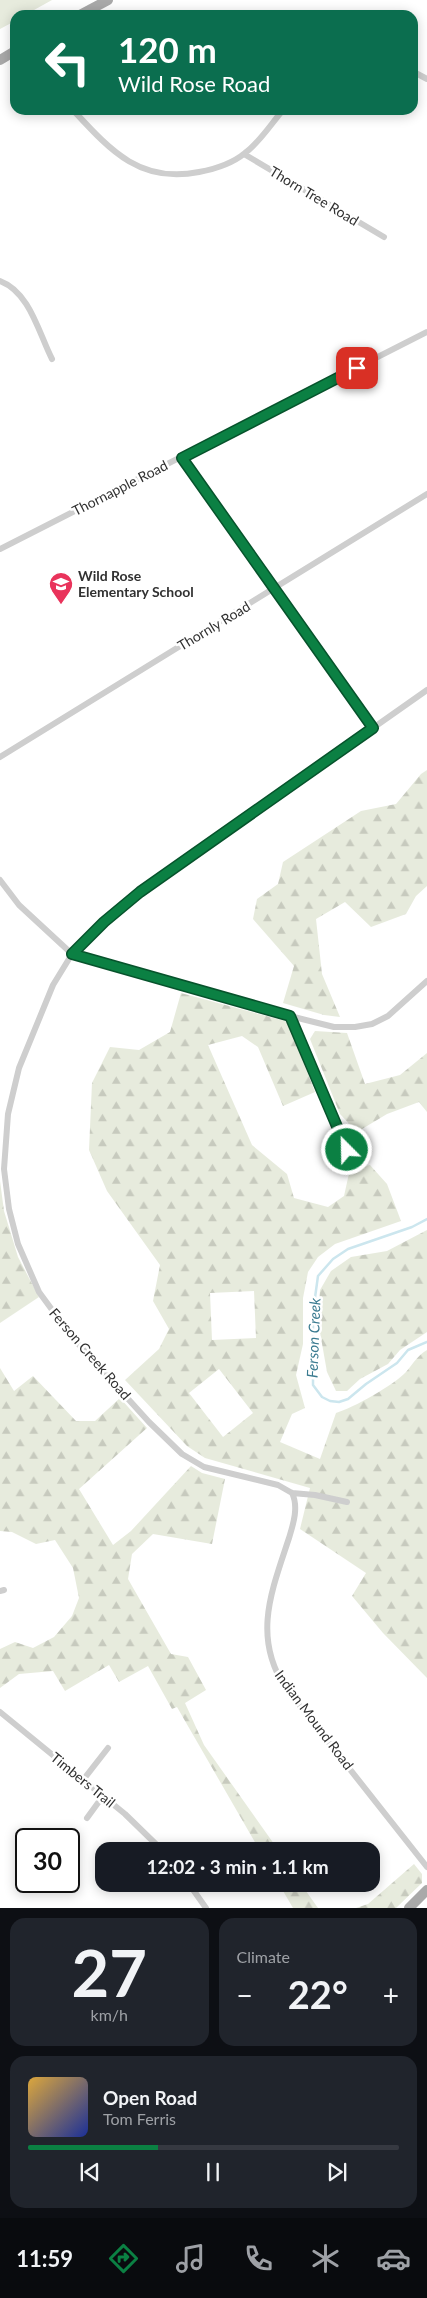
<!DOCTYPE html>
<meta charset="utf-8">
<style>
body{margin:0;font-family:Lato,sans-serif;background:#20242c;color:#f1f3f6;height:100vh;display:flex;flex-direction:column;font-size:19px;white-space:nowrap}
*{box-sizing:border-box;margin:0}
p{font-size:16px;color:#9ea1a6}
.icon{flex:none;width:28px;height:28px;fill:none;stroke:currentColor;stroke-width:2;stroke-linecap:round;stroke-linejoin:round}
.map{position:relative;height:1908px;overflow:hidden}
.sheet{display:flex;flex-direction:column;gap:10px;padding:10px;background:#0d0f14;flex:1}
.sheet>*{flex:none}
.top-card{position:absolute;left:10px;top:10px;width:408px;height:105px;border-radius:15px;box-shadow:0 2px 12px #0003;background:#0b6e4f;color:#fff;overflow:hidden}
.speed{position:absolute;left:15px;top:1828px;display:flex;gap:10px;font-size:25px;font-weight:700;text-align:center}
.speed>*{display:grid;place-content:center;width:65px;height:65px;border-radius:50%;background:#171b24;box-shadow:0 2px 12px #0003;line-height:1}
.speed .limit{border:2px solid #111;border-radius:8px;background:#fff;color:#111}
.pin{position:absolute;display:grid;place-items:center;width:42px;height:42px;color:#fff;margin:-21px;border-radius:10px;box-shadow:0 2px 8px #0006}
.me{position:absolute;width:55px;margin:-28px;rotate:337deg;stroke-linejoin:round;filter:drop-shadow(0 0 4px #0008)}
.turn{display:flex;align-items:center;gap:18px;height:105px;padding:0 25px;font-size:22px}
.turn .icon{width:65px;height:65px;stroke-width:2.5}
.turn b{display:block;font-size:35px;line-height:42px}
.big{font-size:38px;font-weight:700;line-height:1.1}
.sheet .tile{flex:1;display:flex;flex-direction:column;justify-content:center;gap:8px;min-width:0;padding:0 18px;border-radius:15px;background:#20242c}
.sheet .dial{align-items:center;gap:0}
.dial b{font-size:65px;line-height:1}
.song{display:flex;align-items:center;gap:15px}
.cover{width:60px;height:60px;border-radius:8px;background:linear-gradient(135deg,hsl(40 70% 55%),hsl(230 70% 35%))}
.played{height:5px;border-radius:2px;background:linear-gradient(90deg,#0b8043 35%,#363941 35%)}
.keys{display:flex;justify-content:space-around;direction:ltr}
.heat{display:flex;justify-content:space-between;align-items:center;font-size:28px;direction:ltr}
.sheet .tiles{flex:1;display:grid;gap:10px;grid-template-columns:1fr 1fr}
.tile:last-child{grid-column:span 2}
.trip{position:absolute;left:95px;top:1842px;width:285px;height:50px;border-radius:15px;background:#171b24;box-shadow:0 2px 12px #0003;font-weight:700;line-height:50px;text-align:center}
.dock{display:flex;height:80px;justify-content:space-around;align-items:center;background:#090b0e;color:#9ea1a6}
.dock .icon{width:35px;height:35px}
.dock .current{color:#0b8043}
.dock b{font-size:22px;color:#f1f3f6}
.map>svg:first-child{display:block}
</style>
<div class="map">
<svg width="427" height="1908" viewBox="0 0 427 1908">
<defs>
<pattern id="forest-firs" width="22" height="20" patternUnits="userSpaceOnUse" patternTransform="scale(1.25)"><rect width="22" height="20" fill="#e7ebdd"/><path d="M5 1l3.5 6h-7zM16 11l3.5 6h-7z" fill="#c7cabe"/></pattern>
</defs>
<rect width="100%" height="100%" fill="#fff"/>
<path fill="url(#forest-firs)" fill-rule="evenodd" d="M 427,770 L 427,886 L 416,896 L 406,914 L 371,927 L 345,902 L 316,919 L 322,974 L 340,1017 L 324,1015 L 283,1003 L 294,966 L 253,919 L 257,899 L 278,884 L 283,862 L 361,811 L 396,804 L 421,774 Z
M 181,993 L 285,1021 L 290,1027 L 315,1092 L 283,1106 L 258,1047 L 242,1036 L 208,1045 L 252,1145 L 287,1174 L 294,1198 L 328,1207 L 344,1196 L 350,1169 L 370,1165 L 387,1184 L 401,1221 L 335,1244 L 318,1257 L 308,1272 L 303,1298 L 303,1344 L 296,1375 L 305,1408 L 292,1414 L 280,1442 L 320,1459 L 336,1413 C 353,1408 394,1385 406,1372 C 413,1364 417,1356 427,1350 L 427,1678 L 383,1633 L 352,1596 L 366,1573 L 300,1529 L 310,1488 L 205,1458 L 187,1446 L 125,1380 L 159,1349 L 169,1329 L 153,1301 L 160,1265 L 107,1191 L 89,1150 L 92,1083 L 110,1047 L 139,1050 L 170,1032 ZM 254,1291 L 256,1338 L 212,1340 L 210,1293 ZM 219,1369 L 253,1413 L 223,1437 L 189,1393 Z
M 315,1031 L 347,1033 L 365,1084 L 400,1075 L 427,1053 L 427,1112 L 419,1102 L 387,1114 L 357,1132 L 340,1114 L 310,1039 Z
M 0,1181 L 4,1211 L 18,1257 L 39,1297 L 0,1323 Z
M 427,1230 L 427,1332 L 400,1350 L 388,1364 L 360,1379 L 347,1391 L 336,1391 L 327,1372 L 318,1321 L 320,1290 L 331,1271 L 351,1257 L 387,1251 Z
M 0,1368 L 14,1391 L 33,1376 L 76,1421 L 95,1421 L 120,1398 L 147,1428 L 79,1489 L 113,1545 L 131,1531 L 191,1466 L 202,1473 L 225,1479 L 212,1544 L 153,1534 L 132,1554 L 128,1579 L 171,1654 L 188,1657 L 206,1690 L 185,1703 L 204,1745 L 279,1851 L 260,1851 L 177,1707 L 172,1709 L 148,1666 L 119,1682 L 109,1665 L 65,1691 L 53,1671 L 19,1674 L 0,1688 L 0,1649 L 15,1642 L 33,1648 L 54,1637 L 72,1616 L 79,1598 L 73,1568 L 55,1540 L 36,1544 L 12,1532 L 0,1531 Z
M 414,1864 L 422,1874 L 422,1883 L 396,1908 L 356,1908 L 368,1904 Z
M 279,1884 L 301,1884 L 318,1908 L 293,1908 Z"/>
<path fill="#e7ebdd" d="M 0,0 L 52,0 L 25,15 L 15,15 L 15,21 L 0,29 Z"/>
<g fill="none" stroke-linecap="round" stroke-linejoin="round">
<path stroke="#cce6ee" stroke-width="2.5" d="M 427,1219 L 412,1227 L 348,1249 L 333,1259 L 318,1276 L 313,1312 L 313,1385 L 322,1397 L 330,1401 L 339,1402 L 348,1399 L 366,1384 L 397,1363 L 408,1350 L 427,1342"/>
<path stroke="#cecece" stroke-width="6" d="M 412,71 L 427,79
M 73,110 C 110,150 140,184 199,172 C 215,169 233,163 245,153 C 260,142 271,124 283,110
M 244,154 L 384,237
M 0,281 C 30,292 39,334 52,359
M 182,457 L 373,729
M 0,549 L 427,332
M 0,757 C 142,668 285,583 427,494
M 0,880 L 19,905 L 72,954 L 290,1016 L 334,1027 L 355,1027 L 372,1024 L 388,1016 L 427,981
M 290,1016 L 347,1150
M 292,1493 C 299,1507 293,1525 289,1538 C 272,1590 252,1636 285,1687 L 427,1867
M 347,1502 L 315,1495 L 292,1493 L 278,1485 L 204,1467 L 182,1454 L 149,1422 L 72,1337 L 39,1292 L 18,1244 L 9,1209 L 4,1169 L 8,1114 L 19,1068 L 53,985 L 72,954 L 104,922 L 140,892 L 427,690
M 0,1591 L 4,1590
M 0,1712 L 125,1814 L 163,1851
M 83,1780 L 108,1748
M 87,1818 L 103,1796
M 189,1884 L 206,1908"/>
<path stroke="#a9a9a9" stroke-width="10" d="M 80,15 L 108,0
M 0,60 L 15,51
M 409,1908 L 427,1890"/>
</g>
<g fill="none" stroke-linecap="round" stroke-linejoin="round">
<g stroke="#07532c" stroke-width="12">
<path id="route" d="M 347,1150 L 290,1016 L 72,954 L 104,922 L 140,892 L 373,728 L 182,458 L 357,368"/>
</g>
<use href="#route" stroke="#0b8043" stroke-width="9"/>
</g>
<defs>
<g id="school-pin" transform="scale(1.25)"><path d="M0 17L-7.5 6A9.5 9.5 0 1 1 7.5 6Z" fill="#e9335b" stroke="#fff"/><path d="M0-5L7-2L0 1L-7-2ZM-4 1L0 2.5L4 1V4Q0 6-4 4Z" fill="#fff"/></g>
</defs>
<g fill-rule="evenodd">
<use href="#school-pin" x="61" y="584"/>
</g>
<g text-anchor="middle" stroke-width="5" stroke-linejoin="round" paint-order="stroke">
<g font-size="14" fill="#313131" stroke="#fff">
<text transform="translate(314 196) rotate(31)" y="5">Thorn Tree Road</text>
<text transform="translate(120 488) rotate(-27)" y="5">Thornapple Road</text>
<text transform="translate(214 626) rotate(-31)" y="5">Thornly Road</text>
<text transform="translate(90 1354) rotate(49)" y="5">Ferson Creek Road</text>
<text transform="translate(314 1720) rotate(53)" y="5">Indian Mound Road</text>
<text transform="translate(83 1780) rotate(39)" y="5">Timbers Trail</text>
</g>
<g font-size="14" font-weight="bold" fill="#313131" stroke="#fff" text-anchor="start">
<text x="78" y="581">Wild Rose<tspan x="78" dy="16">Elementary School</tspan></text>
</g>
<g font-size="15" font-style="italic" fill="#3a7b90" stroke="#fff">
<text transform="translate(314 1338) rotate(-88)" y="5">Ferson Creek</text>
</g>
</g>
</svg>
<div class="speed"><div class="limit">30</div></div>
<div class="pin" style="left:357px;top:368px;background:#d93025"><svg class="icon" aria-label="arrive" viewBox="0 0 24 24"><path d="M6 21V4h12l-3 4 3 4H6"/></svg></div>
<svg class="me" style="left:347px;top:1150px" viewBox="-20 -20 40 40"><circle r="17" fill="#0b8043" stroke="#fff" stroke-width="3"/><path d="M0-11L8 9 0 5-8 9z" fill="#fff"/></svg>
<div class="trip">12:02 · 3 min · 1.1 km</div>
<div class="top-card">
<div class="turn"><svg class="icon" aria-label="left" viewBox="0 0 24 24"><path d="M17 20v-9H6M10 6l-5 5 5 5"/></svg><div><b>120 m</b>Wild Rose Road</div></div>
</div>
</div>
<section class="sheet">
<div class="tiles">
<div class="tile dial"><b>27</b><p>km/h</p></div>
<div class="tile"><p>Climate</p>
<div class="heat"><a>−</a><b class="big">22°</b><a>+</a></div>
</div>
<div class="tile">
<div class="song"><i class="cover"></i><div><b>Open Road</b><p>Tom Ferris</p></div></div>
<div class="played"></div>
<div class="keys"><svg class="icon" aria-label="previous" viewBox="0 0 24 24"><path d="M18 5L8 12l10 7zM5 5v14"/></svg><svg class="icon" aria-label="pause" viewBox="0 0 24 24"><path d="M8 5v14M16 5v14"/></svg><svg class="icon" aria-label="next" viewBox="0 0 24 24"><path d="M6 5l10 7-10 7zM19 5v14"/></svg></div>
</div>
</div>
</section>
<nav class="dock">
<b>11:59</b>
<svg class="icon current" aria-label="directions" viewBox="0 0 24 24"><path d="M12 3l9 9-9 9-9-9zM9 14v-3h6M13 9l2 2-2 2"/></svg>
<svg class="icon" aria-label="music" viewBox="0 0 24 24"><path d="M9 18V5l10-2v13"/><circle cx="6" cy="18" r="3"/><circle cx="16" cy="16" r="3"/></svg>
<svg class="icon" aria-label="phone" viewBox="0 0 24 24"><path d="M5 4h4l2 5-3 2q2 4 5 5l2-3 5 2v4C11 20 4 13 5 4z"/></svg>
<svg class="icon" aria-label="climate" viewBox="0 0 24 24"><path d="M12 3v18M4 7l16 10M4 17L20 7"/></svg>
<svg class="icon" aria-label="car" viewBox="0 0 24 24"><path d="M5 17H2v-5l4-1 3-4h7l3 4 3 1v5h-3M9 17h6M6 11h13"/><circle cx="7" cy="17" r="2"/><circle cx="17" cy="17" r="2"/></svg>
</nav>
